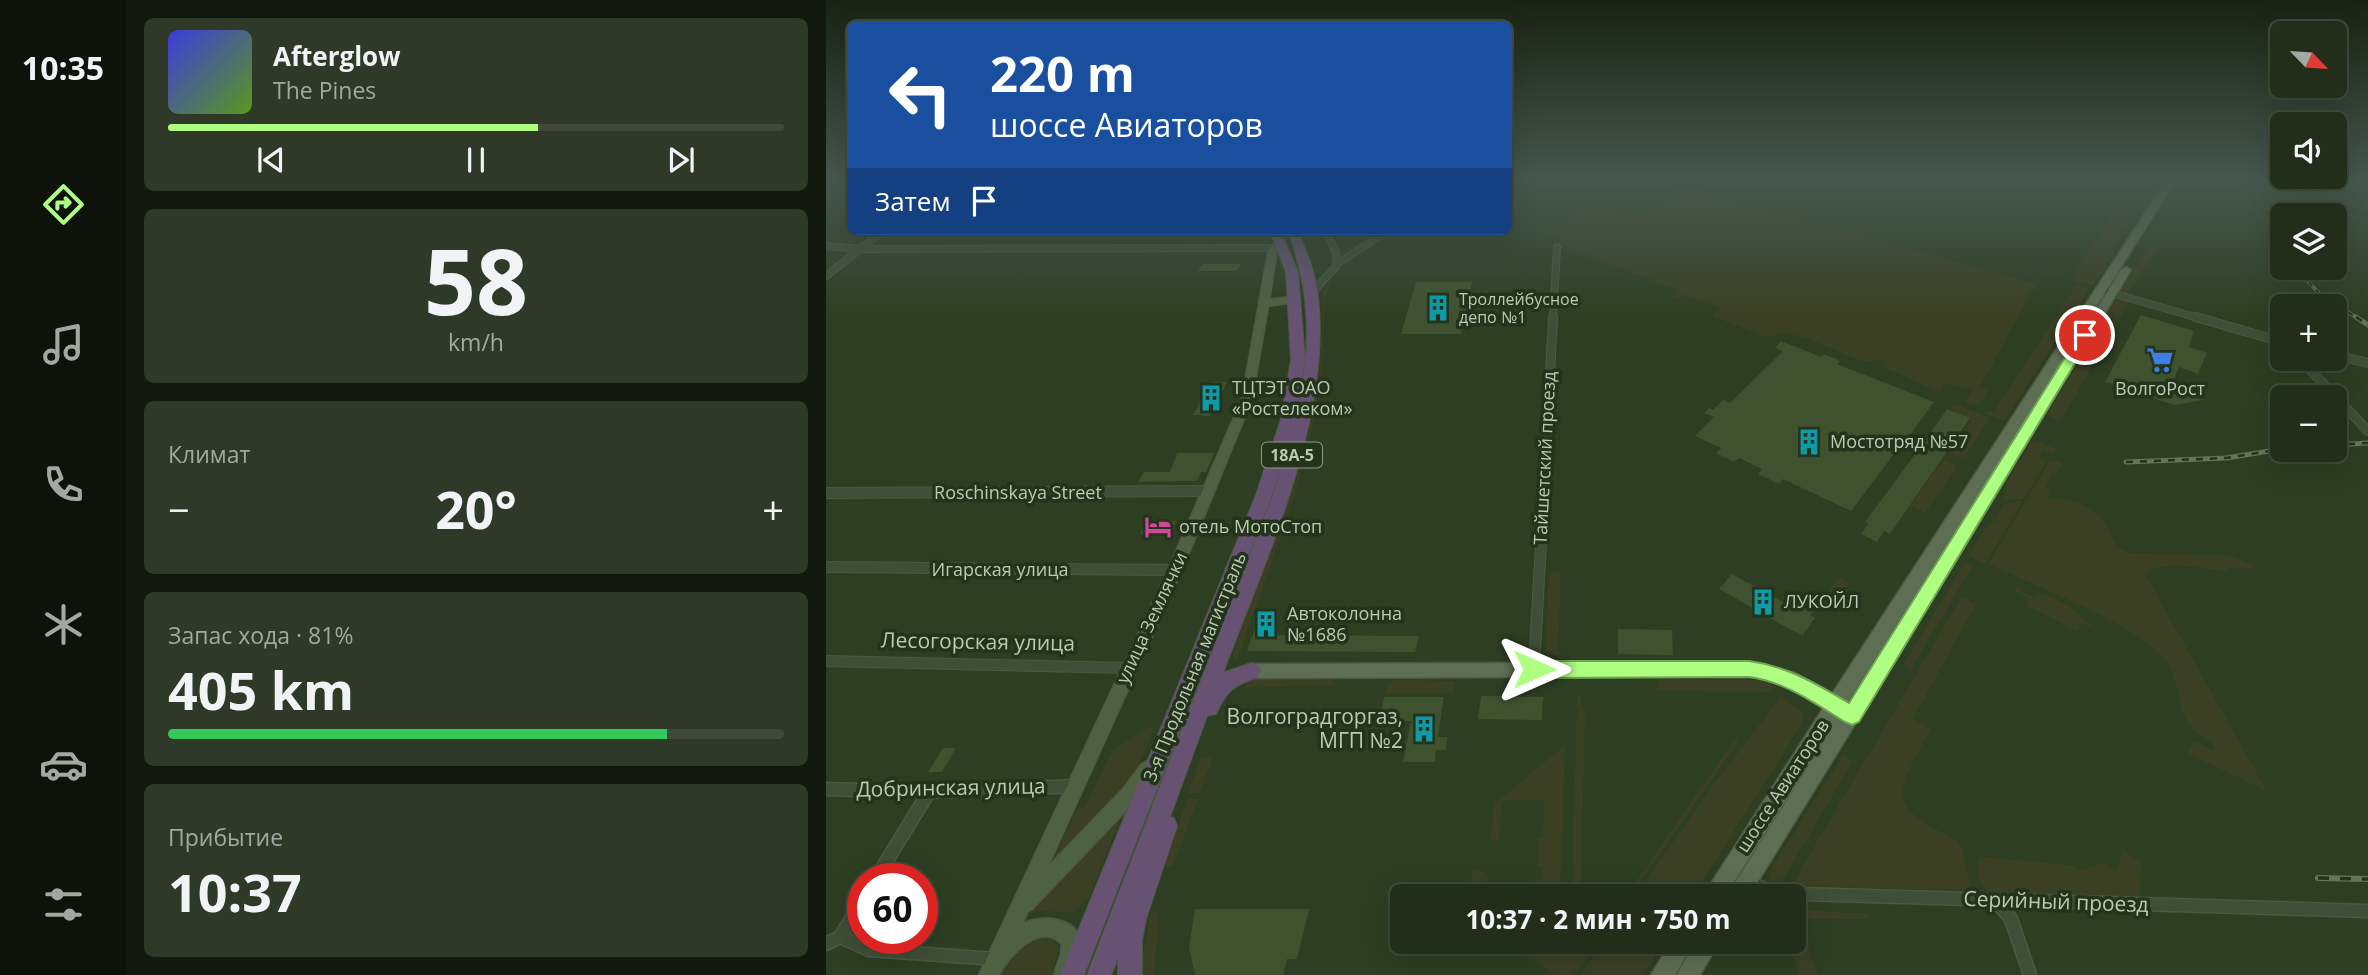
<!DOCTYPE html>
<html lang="ru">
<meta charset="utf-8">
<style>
body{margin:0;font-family:"Open Sans",sans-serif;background:#2e3a27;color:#f1f3f6;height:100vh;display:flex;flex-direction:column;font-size:26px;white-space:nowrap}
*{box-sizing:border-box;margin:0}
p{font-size:23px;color:#a2a8a2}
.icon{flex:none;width:38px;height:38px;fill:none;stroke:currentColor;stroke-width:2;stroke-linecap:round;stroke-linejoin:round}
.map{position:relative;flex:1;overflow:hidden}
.details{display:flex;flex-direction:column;gap:18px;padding:18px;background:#13190e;width:700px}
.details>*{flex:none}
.guide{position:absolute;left:21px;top:21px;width:665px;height:214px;border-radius:10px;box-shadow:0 7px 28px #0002,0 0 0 2px #3f4a39;background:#1a4fa0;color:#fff;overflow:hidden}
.needle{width:46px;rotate:115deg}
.tools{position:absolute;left:1444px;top:21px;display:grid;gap:14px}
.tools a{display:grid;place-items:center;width:77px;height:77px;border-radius:10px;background:#222e1a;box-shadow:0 7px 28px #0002,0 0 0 2px #3f4a39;font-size:35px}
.speed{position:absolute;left:21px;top:863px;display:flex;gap:14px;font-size:35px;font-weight:700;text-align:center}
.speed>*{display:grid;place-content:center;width:91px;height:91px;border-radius:50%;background:#222e1a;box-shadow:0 7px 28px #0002,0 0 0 2px #3f4a39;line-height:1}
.speed .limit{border:10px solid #d22;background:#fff;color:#111}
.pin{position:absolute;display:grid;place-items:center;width:60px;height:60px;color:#fff;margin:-30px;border:4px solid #fff;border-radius:50%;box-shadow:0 2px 7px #0007}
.me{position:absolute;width:77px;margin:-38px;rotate:90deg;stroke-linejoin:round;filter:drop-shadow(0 0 5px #0008)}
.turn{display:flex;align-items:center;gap:24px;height:147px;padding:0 28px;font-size:32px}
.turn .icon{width:91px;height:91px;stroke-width:2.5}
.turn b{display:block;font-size:49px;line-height:60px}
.then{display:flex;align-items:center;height:66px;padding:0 28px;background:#0003;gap:14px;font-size:26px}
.big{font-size:52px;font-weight:700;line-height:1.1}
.details .card{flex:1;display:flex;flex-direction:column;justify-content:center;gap:10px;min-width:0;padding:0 24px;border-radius:10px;background:#2e3a27}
.details .dial{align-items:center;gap:0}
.dial b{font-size:91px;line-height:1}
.song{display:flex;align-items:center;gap:21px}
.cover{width:84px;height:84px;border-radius:10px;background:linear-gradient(135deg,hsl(240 70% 55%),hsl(90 70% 35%))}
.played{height:7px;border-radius:4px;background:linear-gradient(90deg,#adfe81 60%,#3f4a39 60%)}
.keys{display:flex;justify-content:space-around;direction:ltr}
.heat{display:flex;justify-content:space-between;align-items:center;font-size:38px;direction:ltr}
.charge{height:10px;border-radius:5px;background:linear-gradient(90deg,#34c759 81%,#3f4a39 0)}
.trip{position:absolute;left:564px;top:884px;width:416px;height:70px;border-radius:10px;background:#222e1a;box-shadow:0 7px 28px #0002,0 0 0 2px #3f4a39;font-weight:700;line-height:70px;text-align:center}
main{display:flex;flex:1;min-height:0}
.dock{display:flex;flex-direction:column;width:126px;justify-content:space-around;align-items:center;background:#0e120a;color:#a2a8a2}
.dock .icon{width:49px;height:49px}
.dock .current{color:#adfe81}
.dock b{font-size:32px;color:#f1f3f6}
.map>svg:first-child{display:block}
</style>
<main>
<nav class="dock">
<b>10:35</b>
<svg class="icon current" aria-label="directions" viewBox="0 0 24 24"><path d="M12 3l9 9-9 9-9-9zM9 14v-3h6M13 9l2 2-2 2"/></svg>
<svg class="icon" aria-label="music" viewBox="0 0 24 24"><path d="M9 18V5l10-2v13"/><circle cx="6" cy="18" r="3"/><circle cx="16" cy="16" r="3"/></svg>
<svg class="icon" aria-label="phone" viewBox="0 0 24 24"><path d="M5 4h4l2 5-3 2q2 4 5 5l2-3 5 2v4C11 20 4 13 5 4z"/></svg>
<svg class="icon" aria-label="climate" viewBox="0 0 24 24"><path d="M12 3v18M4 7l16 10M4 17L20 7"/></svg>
<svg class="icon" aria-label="car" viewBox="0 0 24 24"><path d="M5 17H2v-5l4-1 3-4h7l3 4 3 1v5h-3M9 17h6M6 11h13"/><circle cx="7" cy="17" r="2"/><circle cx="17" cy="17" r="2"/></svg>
<svg class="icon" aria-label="filters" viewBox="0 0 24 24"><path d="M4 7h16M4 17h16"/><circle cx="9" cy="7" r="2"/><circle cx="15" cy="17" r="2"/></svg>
</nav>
<section class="details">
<div class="card">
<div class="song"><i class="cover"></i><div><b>Afterglow</b><p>The Pines</p></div></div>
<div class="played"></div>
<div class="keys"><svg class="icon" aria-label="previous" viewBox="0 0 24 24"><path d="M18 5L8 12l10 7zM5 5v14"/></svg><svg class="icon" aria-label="pause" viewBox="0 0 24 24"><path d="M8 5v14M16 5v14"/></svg><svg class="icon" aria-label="next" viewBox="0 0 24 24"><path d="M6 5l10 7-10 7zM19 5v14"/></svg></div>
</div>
<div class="card dial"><b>58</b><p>km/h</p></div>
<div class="card"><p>Климат</p>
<div class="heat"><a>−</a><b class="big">20°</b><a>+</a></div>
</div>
<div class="card"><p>Запас хода · 81%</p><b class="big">405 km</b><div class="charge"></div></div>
<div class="card"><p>Прибытие</p><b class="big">10:37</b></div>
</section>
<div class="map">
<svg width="1542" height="975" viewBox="0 0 1542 975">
<rect width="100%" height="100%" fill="#2d3e22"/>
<path fill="#3b3f24" d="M 856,186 L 1033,233 L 1037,236 L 1210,284 L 1154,387 L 1162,391 L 1152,406 L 1139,402 L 1146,390 L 1121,383 L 1113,392 C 1093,384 1077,375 1056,367 L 1059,362 C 1048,358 1043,364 1033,360 C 1009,353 964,323 942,338 L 886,316 L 893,307 L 855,295 L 849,299 L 844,297 L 853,290 L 754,253 L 719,233 L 759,204 L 817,216 Z
M 1284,217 L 1306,222 L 1287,246 L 1289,254 L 1267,285 L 1244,280 Z
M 1322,248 L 1330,250 L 1301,295 L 1293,293 Z
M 507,279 C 494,299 499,344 496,368 C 485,470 443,565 411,660 L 407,655 L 408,651 L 477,457 L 494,368 L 497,292 Z
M 1251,284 L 1263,288 L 1262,291 L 1178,421 L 1156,412 L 1168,411 Z
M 1295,298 L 1303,301 L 1269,362 L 1254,357 L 1288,301 Z
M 1253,362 L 1265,364 L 1266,367 L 1236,419 L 1231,420 L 1220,415 Z
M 1131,404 L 1164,418 L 1138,458 L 1121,454 L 1146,419 L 1122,408 Z
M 1207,440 L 1231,449 L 1228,454 L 1217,451 L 1213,458 L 1221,461 L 1198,499 L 1178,501 L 1181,482 Z
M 1117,459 L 1131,466 L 1099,513 L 1084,506 Z
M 1230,461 L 1237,463 L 1231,475 L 1226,474 L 1220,487 L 1225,490 L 1219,497 C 1226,499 1233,498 1241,500 C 1273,508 1278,519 1291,547 L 1303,553 L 1401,555 L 1427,564 L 1429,569 L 1402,568 L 1399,571 C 1379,569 1336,560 1319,574 L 1441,791 L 1363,754 L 1363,748 L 1368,741 L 1386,750 L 1389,748 C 1382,738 1372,735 1365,727 C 1350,709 1354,675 1337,657 C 1303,621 1209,586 1162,564 L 1223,462 Z
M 1197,500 L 1160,564 L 1142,556 L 1155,534 L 1168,520 L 1173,524 L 1169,519 L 1178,504 Z
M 1139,562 L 1147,566 L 1085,669 L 1077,665 Z
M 733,570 L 735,572 L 732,655 L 724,654 L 720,651 L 723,573 Z
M 1170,575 L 1193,585 L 1193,591 L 1209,598 L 1216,593 L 1241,605 L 1271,630 L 1256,623 L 1252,632 L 1201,606 L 1204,599 L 1189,591 L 1192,585 Z
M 1013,577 L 1023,583 L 1001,613 L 990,607 Z
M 1136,596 L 1150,604 L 1087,719 L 1105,729 C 1069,794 1058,805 1131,840 L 1135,847 L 1144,884 L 1142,890 L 965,886 Z
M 422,678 L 503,679 L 509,683 L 509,685 L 419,688 Z
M 832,679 L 934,680 L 946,683 L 946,692 L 830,691 Z
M 568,680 L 629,681 L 627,694 L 559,693 L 561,686 Z
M 756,696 L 755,702 L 759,714 L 755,896 L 746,896 L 751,697 Z
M 954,698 L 978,712 L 976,724 L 867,896 L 809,896 L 890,781 Z
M 323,727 L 329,727 L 307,779 L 231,858 L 229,856 L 250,811 L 259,807 L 286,751 Z
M 909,739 L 913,741 L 804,896 L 800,896 Z
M 739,745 L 734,896 L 707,896 L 708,879 L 715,878 L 715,866 L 712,866 L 712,838 L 717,838 L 718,800 L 676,800 L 673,841 L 664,840 L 669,803 Z
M 1017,755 L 1027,761 L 953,886 L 945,887 L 942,879 L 945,869 Z
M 375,757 L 387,757 L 374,793 L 362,793 Z
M 361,799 L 372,799 L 347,866 L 338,866 Z
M 291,818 L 294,819 L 293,822 L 262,900 L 247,912 L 204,911 L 204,908 Z
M 1297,851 L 1315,861 L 1314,894 L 1310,899 L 1165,892 L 1155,885 L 1151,866 L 1154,857 L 1159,857 L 1244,865 L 1255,870 L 1278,863 L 1290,871 Z
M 653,868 L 662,877 L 660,896 L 641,896 L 647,869 Z
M 968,909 L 1042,914 L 1043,919 L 980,919 L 984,957 L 994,975 L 973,975 L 964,942 L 968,942 Z
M 333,912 L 328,975 L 314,975 L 324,913 Z
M 211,937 L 224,938 L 233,948 L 226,975 L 173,975 L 189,948 Z
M 626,942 L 717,942 L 718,947 L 748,948 L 749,942 L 772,942 L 748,975 L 727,975 C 697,948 663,948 625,945 Z
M 778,942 L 839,942 L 817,975 L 755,975 Z"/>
<path fill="#3e5230" d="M 377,264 L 415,264 L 410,271 L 372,271 Z
M 590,282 L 646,282 L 635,334 L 575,334 Z
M 1315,315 L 1368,331 L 1363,347 L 1381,353 L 1372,374 L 1353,367 L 1344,388 L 1378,400 L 1348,405 L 1279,382 Z
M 955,341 L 995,357 L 998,354 L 1014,361 L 1011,364 L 1108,402 L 1084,435 L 1099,441 L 1121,409 L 1144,418 L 1064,534 L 1058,531 L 1051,542 L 1035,534 L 1042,524 L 1039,522 L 1093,449 L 1077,442 L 1025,511 L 957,479 L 953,484 L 932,474 L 936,469 L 913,458 L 908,462 L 890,453 L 895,448 L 869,436 L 888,417 L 878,413 L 883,408 L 887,410 L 897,400 L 904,403 L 957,351 L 949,348 Z
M 385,382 L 401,382 L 384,416 L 367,415 Z
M 351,453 L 388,453 L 380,472 L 375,472 L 371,481 L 312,482 L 318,472 L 344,472 Z
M 321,521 L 350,521 L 343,534 L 314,534 Z
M 906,574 L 964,606 L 970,598 L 989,609 L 984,615 L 989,618 L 976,636 L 893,589 Z
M 435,612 L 452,612 L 445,635 L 593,636 L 589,652 L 421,651 Z
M 792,629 L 846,630 L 847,655 L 792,654 Z
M 655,696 L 717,697 L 716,720 L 652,719 Z
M 558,697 L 618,697 L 612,737 L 621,737 L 620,750 L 610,750 L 609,762 L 577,762 L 585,721 L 553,721 Z
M 117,748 L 130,748 L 116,772 L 102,772 Z
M 369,909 L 483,909 L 471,959 L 461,959 L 457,975 L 369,975 L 363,947 Z"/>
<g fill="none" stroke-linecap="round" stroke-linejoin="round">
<g stroke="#4b5a42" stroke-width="8">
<path id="street-far3" d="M 0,246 L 35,249 L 447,248
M 514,262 L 561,231
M 0,276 L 57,231
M 1275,290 L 1376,319
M 486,293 L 511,265 L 510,252 L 500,231
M 727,319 L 731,247"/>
</g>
<g stroke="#4b5a42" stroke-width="10">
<path id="street-far2" d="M 1370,317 L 1456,342
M 1508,355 L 1542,363
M 1474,359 L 1542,431
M 718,491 L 727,317"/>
</g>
<g stroke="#4b5a42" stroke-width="12">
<path id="street-far1" d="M 0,493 L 383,491
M 0,567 L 349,570
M 0,661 L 303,668
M 708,669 L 718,489"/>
</g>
<g stroke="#4b5a42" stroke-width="15">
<path id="street" d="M 0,789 L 103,792 L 249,786
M 50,878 L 103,792
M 921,880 L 945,893 L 1542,911
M 1169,900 L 1185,919 L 1204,975
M 14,937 L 37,900
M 0,944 L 14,937 L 43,950 L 170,959"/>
</g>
<g stroke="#4b5a42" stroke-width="3">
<path id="secondary" d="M 447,245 L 451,248 L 443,300 L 469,296 L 474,299 L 469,302 L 442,306 L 426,399 L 356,570 L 221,868 L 298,788 L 316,764 L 322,761 L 328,764 L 330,769 L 310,800 L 206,909 L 202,911 L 196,924 C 217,914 254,916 255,947 C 256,957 251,966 248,975 L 228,975 L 235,954 L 236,944 C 214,921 182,956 173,975 L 153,975 L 342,570 L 416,399 L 443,248 Z"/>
</g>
<g stroke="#4b5a42" stroke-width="3">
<path id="primary" d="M 1340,181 L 1349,181 L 1021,703 L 1022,704 L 1122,549 L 1295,270 L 1300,267 L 1305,270 L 1132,557 L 923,896 L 901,896 L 1014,716 L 899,896 L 877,896 L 998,707 L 959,685 L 924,676 L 425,678 L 419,676 L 416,671 L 419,666 L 425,664 L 924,662 L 969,673 L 1006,694 Z
M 845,942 L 868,942 L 849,975 L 825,975 Z
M 870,942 L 893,942 L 874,975 L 851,975 Z"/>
</g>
<g stroke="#4a5941" stroke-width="2">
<path id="highway" d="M 444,231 L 454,231 L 472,272 L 479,360 L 472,405 C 486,343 484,290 462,231 L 472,231 C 481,253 490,274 492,297 C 506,418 439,561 397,673 L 425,663 L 432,665 L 435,671 L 432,677 C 407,686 401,690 390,714 L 381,716 L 344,817 L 348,818 L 351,826 L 320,919 L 316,940 L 316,975 L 292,975 L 292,958 L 285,975 L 261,975 L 447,495 L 463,439 L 446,495 L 258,975 L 234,975 L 430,495 L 455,419 L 465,360 L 460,272 Z"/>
</g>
<use href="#street-far3" stroke="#3f4e36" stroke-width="6"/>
<use href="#street-far2" stroke="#3f4e36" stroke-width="8"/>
<use href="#street-far1" stroke="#3f4e36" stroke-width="10"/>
<use href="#street" stroke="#3f4e36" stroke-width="12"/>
<use href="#secondary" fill="#4e6143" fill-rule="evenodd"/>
<use href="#primary" fill="#5e6e54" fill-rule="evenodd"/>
<use href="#highway" fill="#685274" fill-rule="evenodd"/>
<g stroke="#637557" stroke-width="3.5">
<path id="rail-far2" d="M 1466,215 L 1469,207
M 1469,268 L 1495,295 L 1533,319"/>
</g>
<g stroke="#637557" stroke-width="5">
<path id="rail-far1" d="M 1530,317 L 1542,325
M 1508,445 L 1542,443
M 1300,462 L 1400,458 L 1456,449"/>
</g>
<g stroke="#637557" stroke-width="6">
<path id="rail" d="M 1492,878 L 1542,879"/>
</g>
<use href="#rail-far2" stroke="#24331b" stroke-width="2" stroke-dasharray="5" stroke-linecap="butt"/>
<use href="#rail-far1" stroke="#24331b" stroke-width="2.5" stroke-dasharray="7" stroke-linecap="butt"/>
<use href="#rail" stroke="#24331b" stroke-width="3.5" stroke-dasharray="11" stroke-linecap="butt"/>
</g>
<linearGradient id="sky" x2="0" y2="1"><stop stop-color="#192213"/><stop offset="0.57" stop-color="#46584f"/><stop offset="1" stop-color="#46584f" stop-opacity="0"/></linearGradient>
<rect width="1542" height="318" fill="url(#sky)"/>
<path fill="#adfe81" stroke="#70a554" stroke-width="2" d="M 1259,331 L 1266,335 L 1033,722 L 1026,725 L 1019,722 C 988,703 960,682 923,677 L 708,678 L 701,675 L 698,669 L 701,663 L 708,661 L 923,661 C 961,666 991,684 1023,703 L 1253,335 Z"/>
<defs>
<g id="building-bare" transform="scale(2.1)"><path d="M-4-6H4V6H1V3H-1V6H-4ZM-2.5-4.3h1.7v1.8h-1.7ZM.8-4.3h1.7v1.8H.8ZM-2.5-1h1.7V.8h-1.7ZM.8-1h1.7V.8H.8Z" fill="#0f9aa8" stroke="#24331b" stroke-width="2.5" paint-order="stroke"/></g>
<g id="supermarket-bare" transform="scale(2.1)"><path d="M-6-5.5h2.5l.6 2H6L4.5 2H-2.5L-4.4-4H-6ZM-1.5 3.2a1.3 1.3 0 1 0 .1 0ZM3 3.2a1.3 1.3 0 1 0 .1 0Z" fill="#3f7fe0" stroke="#24331b" stroke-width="2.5" paint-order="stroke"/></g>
<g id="hotel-bare" transform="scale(2.1)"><path d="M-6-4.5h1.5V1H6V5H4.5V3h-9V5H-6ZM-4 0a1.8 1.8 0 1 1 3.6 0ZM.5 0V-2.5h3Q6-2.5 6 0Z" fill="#d1479c" stroke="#24331b" stroke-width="2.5" paint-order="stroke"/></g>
</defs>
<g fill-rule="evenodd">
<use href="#building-bare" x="612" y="308"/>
<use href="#supermarket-bare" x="1334" y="360"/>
<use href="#building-bare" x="385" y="398"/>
<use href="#building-bare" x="983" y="442"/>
<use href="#hotel-bare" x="332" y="527"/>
<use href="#building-bare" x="937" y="602"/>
<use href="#building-bare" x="440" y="624"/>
<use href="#building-bare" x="598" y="729"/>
</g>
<g text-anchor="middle" stroke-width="7" stroke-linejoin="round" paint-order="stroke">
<g font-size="16" fill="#bac9b1" stroke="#24331b" text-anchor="start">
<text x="633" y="305">Троллейбусное<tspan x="633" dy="18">депо №1</tspan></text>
</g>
<rect fill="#24331b" stroke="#8d9c84" stroke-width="2" x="436" y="442.5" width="60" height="25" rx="5"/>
<g font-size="16" font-weight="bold" fill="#bac9b1">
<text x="466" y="461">18А-5</text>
</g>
<g font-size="18" fill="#bac9b1" stroke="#24331b" text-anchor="start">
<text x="406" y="394">ТЦТЭТ ОАО<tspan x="406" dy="21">«Ростелеком»</tspan></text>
<text x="1334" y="395" text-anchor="middle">ВолгоРост</text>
<text x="1004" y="448">Мостотряд №57</text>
<text x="353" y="533">отель МотоСтоп</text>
<text x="958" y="608">ЛУКОЙЛ</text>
<text x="461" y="620">Автоколонна<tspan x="461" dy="21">№1686</tspan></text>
</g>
<g font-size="18" fill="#bac9b1" stroke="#24331b">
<text transform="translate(719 458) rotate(-87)" y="6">Тайшетский проезд</text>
<text x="192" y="499">Roschinskaya Street</text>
<text x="174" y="576">Игарская улица</text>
<text transform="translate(326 618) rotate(-65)" y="6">улица Землячки</text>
<text transform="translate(369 667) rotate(-68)" y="6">3-я Продольная магистраль</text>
<text transform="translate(957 786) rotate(-57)" y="6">шоссе Авиаторов</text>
</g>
<g font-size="21" fill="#bac9b1" stroke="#24331b">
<text transform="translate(152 642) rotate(1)" y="7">Лесогорская улица</text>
<text transform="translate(125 788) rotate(-1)" y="7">Добринская улица</text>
<text transform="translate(1230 902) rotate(2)" y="7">Серийный проезд</text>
</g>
<g font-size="21" fill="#bac9b1" stroke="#24331b" text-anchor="end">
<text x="577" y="724">Волгоградгоргаз,<tspan x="577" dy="24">МГП №2</tspan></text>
</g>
</g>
</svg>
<div class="tools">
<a><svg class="needle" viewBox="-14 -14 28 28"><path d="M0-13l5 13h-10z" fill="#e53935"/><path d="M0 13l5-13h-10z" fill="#a2a8a2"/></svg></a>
<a><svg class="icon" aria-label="sound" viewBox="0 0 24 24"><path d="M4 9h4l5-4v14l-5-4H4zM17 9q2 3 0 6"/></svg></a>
<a><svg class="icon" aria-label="layers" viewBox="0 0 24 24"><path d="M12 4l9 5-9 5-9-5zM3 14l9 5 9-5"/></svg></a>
<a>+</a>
<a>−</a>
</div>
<div class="speed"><div class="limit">60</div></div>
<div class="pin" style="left:1259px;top:335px;background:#d93025"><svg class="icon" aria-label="arrive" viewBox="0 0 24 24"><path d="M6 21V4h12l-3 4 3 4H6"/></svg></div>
<svg class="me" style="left:708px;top:669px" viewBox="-20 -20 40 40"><path d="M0-17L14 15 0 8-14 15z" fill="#adfe81" stroke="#fff" stroke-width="4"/></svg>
<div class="trip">10:37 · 2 мин · 750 m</div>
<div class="guide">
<div class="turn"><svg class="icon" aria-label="left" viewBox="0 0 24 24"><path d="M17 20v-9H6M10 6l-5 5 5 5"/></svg><div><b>220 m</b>шоссе Авиаторов</div></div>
<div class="then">Затем<svg class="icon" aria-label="arrive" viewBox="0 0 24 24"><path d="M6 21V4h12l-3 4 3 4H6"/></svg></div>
</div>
</div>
</main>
